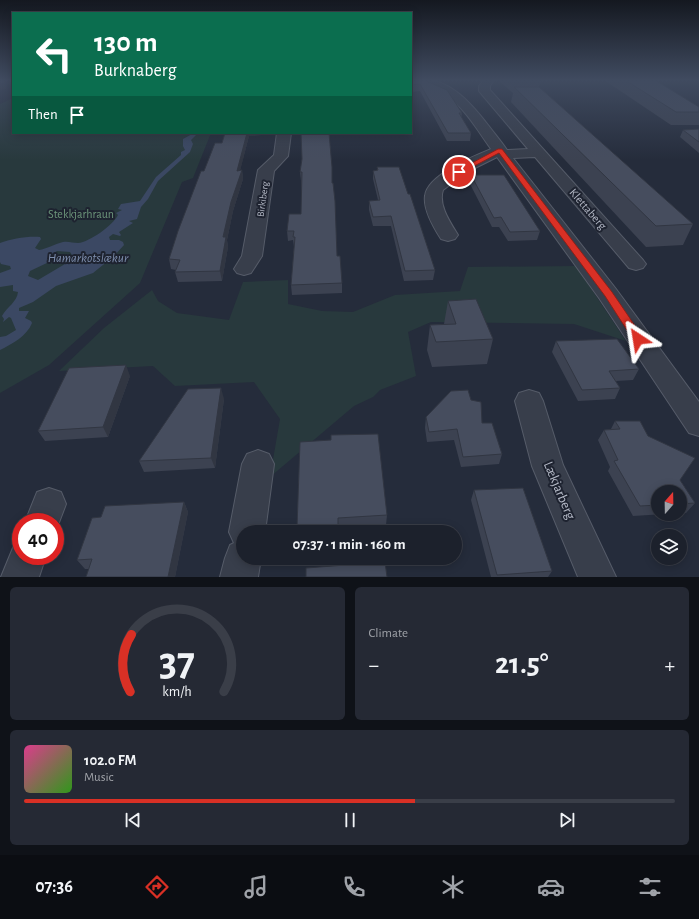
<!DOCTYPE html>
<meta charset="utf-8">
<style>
body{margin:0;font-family:"Alegreya Sans",sans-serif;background:#252934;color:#f1f3f6;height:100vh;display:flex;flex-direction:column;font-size:15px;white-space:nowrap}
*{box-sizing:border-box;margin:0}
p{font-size:13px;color:#a0a3a9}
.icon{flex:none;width:22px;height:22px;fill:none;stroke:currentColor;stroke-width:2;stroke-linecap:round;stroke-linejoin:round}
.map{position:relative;height:577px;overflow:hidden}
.sheet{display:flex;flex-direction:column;gap:10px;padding:10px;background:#0f1218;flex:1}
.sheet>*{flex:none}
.top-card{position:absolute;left:12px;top:12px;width:400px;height:122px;border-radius:0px;box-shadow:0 2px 10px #0003,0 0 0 1px #3a3e48;background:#0b6e4f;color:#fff;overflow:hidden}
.needle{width:26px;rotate:20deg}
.tools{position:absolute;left:651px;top:485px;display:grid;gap:8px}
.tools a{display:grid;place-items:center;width:36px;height:36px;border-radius:50%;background:#1c212c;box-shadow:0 2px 10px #0003,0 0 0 1px #3a3e48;font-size:20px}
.speed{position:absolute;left:12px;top:513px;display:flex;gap:8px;font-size:20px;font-weight:700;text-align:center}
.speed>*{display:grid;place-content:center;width:52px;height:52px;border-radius:50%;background:#1c212c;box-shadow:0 2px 10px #0003,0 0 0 1px #3a3e48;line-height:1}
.speed .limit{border:6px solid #d22;background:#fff;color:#111}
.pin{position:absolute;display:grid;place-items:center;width:34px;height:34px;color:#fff;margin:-17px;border:2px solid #fff;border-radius:50%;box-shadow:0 1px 4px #0007}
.me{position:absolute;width:44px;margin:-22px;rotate:327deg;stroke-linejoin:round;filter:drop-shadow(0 0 3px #0008)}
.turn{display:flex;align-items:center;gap:14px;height:84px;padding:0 16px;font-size:18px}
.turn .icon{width:52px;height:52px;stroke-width:2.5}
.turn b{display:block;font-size:28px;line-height:34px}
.then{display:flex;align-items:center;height:38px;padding:0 16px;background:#0003;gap:8px;font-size:15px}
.big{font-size:30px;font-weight:700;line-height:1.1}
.sheet .widget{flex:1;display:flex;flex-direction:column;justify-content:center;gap:6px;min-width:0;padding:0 14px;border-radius:6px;background:#252934}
.sheet .dial{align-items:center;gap:0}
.dial svg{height:104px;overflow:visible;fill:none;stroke:#3a3e48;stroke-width:7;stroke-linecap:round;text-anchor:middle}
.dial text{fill:#f1f3f6;stroke:none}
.song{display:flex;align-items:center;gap:12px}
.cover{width:48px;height:48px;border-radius:6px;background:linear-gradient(135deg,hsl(330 70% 55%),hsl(110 70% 35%))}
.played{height:4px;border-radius:2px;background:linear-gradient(90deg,#d93025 60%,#3a3e48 60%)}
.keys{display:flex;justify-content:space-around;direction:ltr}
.heat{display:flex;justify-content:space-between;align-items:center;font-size:22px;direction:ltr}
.sheet .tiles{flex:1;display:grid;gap:10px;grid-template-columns:1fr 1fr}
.widget:last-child{grid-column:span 2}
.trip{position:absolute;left:236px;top:525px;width:226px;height:40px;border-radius:20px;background:#1c212c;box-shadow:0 2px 10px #0003,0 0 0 1px #3a3e48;font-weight:700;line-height:40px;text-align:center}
.dock{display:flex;height:64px;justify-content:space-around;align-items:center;background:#0b0d12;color:#a0a3a9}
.dock .icon{width:28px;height:28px}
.dock .on{color:#d93025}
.dock b{font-size:18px;color:#f1f3f6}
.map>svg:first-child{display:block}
</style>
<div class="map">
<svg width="699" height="577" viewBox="0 0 699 577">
<rect width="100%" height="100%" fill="#252c3b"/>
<path fill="#28393d" d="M 13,98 L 13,133 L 211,133 L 193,178 L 182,182 L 140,283 L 49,365 L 0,393 L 0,104 Z
M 576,266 L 626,341 L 574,324 L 431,322 L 408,332 L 416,376 L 380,390 L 373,397 L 354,406 L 270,477 L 280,419 L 254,382 L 175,386 L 153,366 L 59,371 L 104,328 L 152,290 L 158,301 L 177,313 L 229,320 L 243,282 L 288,280 L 288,304 L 322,311 L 353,312 L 395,295 L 460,291 L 468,267 Z"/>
<path fill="#3b4863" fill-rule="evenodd" d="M 194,133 L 198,133 L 191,140 L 193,144 L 190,152 L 158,181 L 148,199 L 141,207 L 137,219 L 129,221 L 133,223 L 119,232 L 121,235 L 120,236 L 113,234 L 109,237 L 110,240 L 119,240 L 123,242 L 124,245 L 114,256 L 93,273 L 56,286 L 33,302 L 19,308 L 19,311 L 29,311 L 25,318 L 31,321 L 32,323 C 27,336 12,344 0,350 L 0,337 L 6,336 L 16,330 L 11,318 L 9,317 L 3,322 L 4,319 L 2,316 C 7,307 17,302 18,292 L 13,291 L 13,285 L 0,287 L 0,273 L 11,269 L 10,266 L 1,264 L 0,262 L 0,243 C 11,239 27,236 40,237 L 41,239 L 35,248 L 39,250 C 47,249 54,244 63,242 C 68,241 73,243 78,243 C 90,242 113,225 118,215 L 116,213 L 122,210 L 118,209 L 121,204 L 140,201 L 156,177 L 181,155 L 181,152 L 185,150 L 183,146 L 183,139 ZM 57,251 L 70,252 L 72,255 L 65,264 L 38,280 L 28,276 L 30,271 L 49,262 L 52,254 Z"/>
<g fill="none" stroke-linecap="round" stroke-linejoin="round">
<g stroke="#565c69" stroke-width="2">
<path id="minor" d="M 416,80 C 448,76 470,102 488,125 C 494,133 501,141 507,150 L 528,149 L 479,91 L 479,86 L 484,80 L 494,80 L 490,86 L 490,90 L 643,260 L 646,264 L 643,268 L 636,270 L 629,268 L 535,157 L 513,158 L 616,289 L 699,402 L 699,436 L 689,433 L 599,298 L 497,157 L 467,172 L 443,190 C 438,205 450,222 458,235 L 455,239 L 448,241 L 441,239 C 434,228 423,210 425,196 C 427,175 474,156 491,149 C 467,115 459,96 417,82 Z
M 277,133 L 291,133 L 288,156 L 274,171 L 262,256 L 251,273 L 244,275 L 237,273 L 234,269 L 242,256 L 258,170 L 274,155 Z
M 529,390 L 539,393 L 543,401 L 563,465 L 616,577 L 578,577 L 532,466 L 515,401 L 519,393 Z
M 258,450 L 269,454 L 274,464 L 265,532 L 243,532 L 243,558 L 261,558 L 258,577 L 220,577 L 225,558 L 230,545 L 234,543 L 229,532 L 242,464 L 247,454 Z
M 49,488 L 61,492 L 66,504 L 55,533 L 55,522 L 25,522 L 37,492 Z
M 21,541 L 21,556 L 46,556 L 39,577 L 1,577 L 15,543 Z"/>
</g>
<use href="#minor" fill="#383e4b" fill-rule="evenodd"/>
</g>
<path fill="#3c4251" d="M 411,80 L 424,80 L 462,113 L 461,118 L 471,133 L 470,141 L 447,141 L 420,91 L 411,92 Z
M 498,80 L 541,80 L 539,87 L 693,224 L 683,245 L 646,247 L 511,102 L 513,93 Z
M 604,80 L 655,80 L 699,107 L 699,125 L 671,125 Z
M 699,129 L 699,153 L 680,137 L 683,130 Z
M 225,133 L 262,135 L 249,136 L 240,170 L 242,170 L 243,179 L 233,211 L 227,240 L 228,247 L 222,281 L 178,282 L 175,272 L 176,270 L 171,269 L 169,259 L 204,171 L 222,143 Z
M 302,159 L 332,183 L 337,256 L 342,283 L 342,293 L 292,295 L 291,285 L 294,247 L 293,240 L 288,241 L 287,231 L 301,214 L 301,181 L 300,172 Z
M 377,167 L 408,194 L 435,270 L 433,280 L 404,281 L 391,226 L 373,226 L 369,210 L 369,201 L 378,200 L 373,179 L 373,171 L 377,170 Z
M 471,175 L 540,231 L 537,240 L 508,241 L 499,227 L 492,227 L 470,184 Z
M 448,301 L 493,339 L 487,364 L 432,367 L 427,350 L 430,325 L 444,324 Z
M 556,341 L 639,369 L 633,380 L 616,381 L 620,388 L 615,399 L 578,401 L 552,352 Z
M 130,376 L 108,437 L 45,441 L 38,431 Z
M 224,399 L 215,468 L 144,472 L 139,461 Z
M 471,400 L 482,423 L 502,454 L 499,464 L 461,467 L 454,440 L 427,442 L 425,428 L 426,417 Z
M 615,421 L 648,436 L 680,480 L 695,503 L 686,513 L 680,513 L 680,492 L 658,492 L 658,514 L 665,514 L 633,516 L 608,471 L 610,467 L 598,440 L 604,430 L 611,429 Z
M 300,442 L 387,515 L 386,525 L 338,528 L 338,532 L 297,532 L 297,528 Z
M 474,490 L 552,571 L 548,577 L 491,577 L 471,500 Z
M 184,502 L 188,512 L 175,577 L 86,577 L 89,569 L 85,569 L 77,560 L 101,517 Z"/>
<path fill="#313642" d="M 4,80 L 7,80 L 6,89 L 0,90 L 0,84 Z
M 247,133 L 262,133 L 262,135 L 249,136 L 238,179 L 237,171 Z
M 242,170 L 243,179 L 233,211 L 227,240 L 228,247 L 222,281 L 220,271 L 223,237 L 231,202 Z
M 126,365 L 130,376 L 108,437 L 103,427 Z
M 221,388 L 224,399 L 215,468 L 211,458 Z
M 184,502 L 188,512 L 175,577 L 168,577 Z"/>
<path fill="#464d5e" stroke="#313642" d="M 0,80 L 4,80 L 4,83 L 0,84 Z
M 411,80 L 424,80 L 447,90 L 462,113 L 459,113 L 471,133 L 448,133 L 420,84 L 411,85 Z
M 625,80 L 655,80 L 699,107 L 699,112 L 676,112 Z
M 514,87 L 539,87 L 693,224 L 656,226 Z
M 699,129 L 699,142 L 683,130 Z
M 225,133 L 247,133 L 237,171 L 242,170 L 231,202 L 223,237 L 226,237 L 220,271 L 175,272 L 180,260 L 169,259 L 178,231 L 201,171 L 204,171 L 215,143 L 222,143 Z
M 301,133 L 329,133 L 332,167 L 332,183 L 333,183 L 335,201 L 337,256 L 340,256 L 342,283 L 291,285 L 295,237 L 293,237 L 294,231 L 287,231 L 289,214 L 301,214 L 302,172 L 300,172 L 302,159 Z
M 377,167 L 399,167 L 408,194 L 410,194 L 413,203 L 435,270 L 405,271 L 391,216 L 373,217 L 369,201 L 380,200 L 373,171 L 378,170 Z
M 471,175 L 504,175 L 540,231 L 510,232 L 501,217 L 494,218 Z
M 476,299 L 493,339 L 436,342 L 430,325 L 456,324 L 448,301 Z
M 617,339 L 639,369 L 609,371 L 620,388 L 582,390 L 556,341 Z
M 126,365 L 103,427 L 38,431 L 69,368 Z
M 221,388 L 211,458 L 139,461 L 188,389 Z
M 468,390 L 471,400 L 481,402 L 482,423 L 492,423 L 502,454 L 463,457 L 457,429 L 429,432 L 426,417 L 451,391 Z
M 615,421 L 640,421 L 648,436 L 695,458 L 680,480 L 695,503 L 680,504 L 680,492 L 658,492 L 658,505 L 640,506 L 614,461 L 618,460 L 604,430 L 620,429 Z
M 378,434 L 387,515 L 338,518 L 338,526 L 297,528 L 300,442 L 331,440 L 331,435 Z
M 523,488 L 552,571 L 497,575 L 474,490 Z
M 184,502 L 168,577 L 86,577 L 92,559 L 77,560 L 92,518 L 101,517 L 105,506 Z
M 385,562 L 387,577 L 306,577 L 306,568 Z"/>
<linearGradient id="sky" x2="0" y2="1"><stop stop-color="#141820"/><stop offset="0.5" stop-color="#404b60"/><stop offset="1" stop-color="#404b60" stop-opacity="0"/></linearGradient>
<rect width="699" height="160" fill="url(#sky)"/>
<path fill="#d93025" stroke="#8d1f18" d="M 498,149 L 502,149 L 612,292 L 642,336 L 643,339 L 642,341 L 634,341 L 605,296 L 499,153 L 461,173 L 455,172 Z"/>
<g text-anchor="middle" stroke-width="4" stroke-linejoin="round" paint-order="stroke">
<g font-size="10" fill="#b4b9c6" stroke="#1e2330">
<text transform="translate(262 199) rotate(-82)" y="4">Birkiberg</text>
</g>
<g font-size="12" fill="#b4b9c6" stroke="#1e2330">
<text transform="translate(588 209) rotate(49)" y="4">Klettaberg</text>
</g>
<g font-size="12" fill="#6d967b" stroke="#1e2330">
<text x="81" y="218">Stekkjarhraun</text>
</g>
<g font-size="13" font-style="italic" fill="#7d8dac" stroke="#1e2330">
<text x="88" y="262">Hamarkotslækur</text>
</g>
<g font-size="14" fill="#b4b9c6" stroke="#1e2330">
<text transform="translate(560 490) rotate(67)" y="5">Lækjarberg</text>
</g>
</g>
</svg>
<div class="tools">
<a><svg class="needle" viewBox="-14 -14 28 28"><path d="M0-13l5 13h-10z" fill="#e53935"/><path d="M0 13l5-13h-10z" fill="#a0a3a9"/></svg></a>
<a><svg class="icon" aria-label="layers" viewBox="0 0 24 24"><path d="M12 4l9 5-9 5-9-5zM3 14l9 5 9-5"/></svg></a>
</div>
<div class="speed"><div class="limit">40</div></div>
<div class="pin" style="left:459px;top:172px;background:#d93025"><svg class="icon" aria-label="arrive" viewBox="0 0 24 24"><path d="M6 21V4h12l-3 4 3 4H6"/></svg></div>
<svg class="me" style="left:638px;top:339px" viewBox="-20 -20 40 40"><path d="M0-17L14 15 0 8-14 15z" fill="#d93025" stroke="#fff" stroke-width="4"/></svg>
<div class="trip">07:37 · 1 min · 160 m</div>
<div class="top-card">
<div class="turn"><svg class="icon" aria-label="left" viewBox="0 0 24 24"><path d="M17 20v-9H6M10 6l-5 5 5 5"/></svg><div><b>130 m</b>Burknaberg</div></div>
<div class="then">Then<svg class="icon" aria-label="arrive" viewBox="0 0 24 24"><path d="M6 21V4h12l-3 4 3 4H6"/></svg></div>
</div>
</div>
<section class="sheet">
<div class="tiles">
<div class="widget dial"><svg viewBox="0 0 100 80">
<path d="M14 69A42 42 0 1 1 86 69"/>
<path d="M14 69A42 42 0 0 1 15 25" stroke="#d93025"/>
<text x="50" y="56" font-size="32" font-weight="700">37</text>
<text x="50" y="72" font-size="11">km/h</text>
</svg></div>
<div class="widget"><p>Climate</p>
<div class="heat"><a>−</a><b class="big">21.5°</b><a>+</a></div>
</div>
<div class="widget">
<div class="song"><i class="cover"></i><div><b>102.0 FM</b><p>Music</p></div></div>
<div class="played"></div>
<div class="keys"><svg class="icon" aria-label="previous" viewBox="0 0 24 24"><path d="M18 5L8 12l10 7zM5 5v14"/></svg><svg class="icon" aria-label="pause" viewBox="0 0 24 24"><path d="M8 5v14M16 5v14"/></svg><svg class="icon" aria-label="next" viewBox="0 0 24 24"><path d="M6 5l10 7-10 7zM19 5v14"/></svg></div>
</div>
</div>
</section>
<nav class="dock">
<b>07:36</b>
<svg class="icon on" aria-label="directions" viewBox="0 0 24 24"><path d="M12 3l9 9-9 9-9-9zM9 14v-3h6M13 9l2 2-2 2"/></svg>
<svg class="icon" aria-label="music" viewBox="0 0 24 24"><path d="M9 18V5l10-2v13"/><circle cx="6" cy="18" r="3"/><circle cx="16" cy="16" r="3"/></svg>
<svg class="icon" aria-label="phone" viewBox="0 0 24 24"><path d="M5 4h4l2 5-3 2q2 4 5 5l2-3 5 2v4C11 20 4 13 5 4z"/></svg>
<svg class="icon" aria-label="climate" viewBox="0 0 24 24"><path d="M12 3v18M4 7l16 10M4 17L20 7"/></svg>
<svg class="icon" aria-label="car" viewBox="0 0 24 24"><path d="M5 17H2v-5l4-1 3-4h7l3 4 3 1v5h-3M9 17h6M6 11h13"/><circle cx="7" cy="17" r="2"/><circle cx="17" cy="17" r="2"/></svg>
<svg class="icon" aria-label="filters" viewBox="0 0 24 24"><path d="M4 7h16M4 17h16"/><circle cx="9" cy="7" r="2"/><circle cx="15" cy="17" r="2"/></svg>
</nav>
